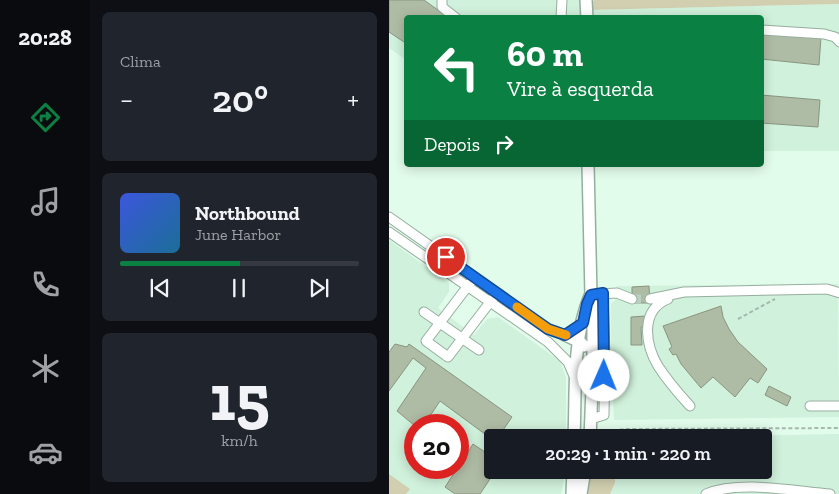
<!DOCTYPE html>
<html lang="pt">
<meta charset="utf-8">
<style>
body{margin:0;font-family:"Zilla Slab",serif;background:#20242c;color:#f1f3f6;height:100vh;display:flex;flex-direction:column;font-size:19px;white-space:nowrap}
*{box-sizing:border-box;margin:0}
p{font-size:16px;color:#9ea1a6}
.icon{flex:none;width:28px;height:28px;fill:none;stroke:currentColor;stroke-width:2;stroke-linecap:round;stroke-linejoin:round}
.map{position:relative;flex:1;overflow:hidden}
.details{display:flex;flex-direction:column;gap:12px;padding:12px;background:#0d0f14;width:299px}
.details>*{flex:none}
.banner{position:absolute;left:15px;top:15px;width:360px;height:152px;border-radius:5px;box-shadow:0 2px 12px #0003;background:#0b8043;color:#fff;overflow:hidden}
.speed{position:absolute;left:15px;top:414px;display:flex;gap:10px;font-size:25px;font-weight:700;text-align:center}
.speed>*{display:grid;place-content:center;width:65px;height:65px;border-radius:50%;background:#171b24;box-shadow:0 2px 12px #0003;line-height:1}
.speed .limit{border:8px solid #d22;background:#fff;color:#111}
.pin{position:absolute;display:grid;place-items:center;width:42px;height:42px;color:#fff;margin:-21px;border:2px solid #fff;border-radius:50%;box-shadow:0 1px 5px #0007}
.me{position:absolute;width:55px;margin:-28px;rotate:1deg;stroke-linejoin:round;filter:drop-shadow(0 0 4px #0008)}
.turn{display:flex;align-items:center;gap:18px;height:105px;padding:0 20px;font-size:22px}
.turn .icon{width:65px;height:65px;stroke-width:2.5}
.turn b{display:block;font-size:35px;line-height:42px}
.then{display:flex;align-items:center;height:48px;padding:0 20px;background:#0003;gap:10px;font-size:19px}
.big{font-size:38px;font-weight:600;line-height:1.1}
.details .widget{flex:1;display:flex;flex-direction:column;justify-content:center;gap:8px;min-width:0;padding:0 18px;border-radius:8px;background:#20242c}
.details .dial{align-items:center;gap:0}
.dial b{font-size:65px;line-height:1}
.song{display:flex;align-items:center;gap:15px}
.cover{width:60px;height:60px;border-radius:8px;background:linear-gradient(135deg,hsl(230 70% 55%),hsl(200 70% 35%))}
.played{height:5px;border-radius:2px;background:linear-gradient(90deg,#0b8043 50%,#363941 50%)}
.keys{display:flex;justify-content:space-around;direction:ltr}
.heat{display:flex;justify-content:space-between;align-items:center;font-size:28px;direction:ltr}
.trip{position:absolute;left:95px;top:429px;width:288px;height:50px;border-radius:5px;background:#171b24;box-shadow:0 2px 12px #0003;font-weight:600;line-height:50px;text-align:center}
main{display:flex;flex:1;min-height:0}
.tab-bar{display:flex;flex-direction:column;width:90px;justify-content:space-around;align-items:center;background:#090b0e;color:#9ea1a6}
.tab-bar .icon{width:35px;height:35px}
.tab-bar .selected{color:#0b8043}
.tab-bar b{font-size:22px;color:#f1f3f6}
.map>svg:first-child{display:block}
</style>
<main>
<nav class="tab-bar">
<b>20:28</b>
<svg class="icon selected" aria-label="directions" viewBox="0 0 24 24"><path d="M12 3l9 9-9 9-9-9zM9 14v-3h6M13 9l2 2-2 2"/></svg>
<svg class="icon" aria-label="music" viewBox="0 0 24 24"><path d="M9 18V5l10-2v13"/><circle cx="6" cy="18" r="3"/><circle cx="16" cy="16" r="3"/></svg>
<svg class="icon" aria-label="phone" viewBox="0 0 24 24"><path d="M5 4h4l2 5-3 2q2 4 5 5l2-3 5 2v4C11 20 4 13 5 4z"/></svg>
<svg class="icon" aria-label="climate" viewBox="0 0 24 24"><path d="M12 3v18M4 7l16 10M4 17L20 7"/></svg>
<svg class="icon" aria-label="car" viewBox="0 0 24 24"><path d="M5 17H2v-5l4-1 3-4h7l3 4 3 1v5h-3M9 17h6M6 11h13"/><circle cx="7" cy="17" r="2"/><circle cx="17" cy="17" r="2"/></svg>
</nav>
<section class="details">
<div class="widget"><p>Clima</p>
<div class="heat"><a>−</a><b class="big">20°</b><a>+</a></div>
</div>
<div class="widget">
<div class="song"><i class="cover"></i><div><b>Northbound</b><p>June Harbor</p></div></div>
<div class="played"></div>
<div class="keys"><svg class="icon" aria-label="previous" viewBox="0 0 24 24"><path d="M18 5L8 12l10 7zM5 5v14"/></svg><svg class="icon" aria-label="pause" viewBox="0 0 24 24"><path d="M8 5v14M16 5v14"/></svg><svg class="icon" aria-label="next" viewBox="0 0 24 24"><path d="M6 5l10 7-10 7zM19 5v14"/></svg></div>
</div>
<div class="widget dial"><b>15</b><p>km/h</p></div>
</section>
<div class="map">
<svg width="451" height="494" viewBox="0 0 451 494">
<rect width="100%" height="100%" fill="#e2fceb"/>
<path fill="#d0f1db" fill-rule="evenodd" d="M 0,0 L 198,0 L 198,10 L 450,4 L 450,151 L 373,151 L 372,18 L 18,18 L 17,60 L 0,48 Z
M 0,240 L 60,283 L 60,292 L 49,308 L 85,335 L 98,319 L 109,317 L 171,361 L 177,378 L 177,437 L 104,438 L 104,470 L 177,470 L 172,494 L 0,494 ZM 26,425 L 69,425 L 69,468 L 26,468 Z
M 449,284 L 450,417 L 225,420 L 222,347 L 222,304 L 228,298 L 228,286 Z
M 450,434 L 450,494 L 221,494 L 226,483 L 226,470 L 374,470 L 374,438 L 286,437 Z"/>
<path fill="#d1cfb0" d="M 205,0 L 451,0 L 450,4 L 198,10 Z
M 196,470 L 226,470 L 226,483 L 221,494 L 192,494 Z
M 0,474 L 21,489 L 17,494 L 0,494 Z"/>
<path fill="#afbca5" stroke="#89957f" d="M 0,0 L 35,0 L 60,18 L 18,18 L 18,44 L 0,32 Z
M 372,32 L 432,37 L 430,65 L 372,59 Z
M 372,95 L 431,100 L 429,127 L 372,123 Z
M 260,286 L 261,303 L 243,303 L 243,287 Z
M 332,306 L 334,317 L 340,329 L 349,342 L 378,369 L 369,383 L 361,378 L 346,397 L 324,377 L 312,388 L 292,364 L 287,354 L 284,355 L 280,349 L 283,347 L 274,326 Z
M 256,316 L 256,327 L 252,327 L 253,345 L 242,345 L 242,317 Z
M 6,344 L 18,347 L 20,344 L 123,417 L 112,433 L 119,438 L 104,438 L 104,470 L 107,470 L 91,494 L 66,494 L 56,487 L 84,444 L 96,452 L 104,440 L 51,401 L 35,425 L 26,426 L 8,411 L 37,368 L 24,358 L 0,391 L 0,352 Z
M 380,386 L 402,397 L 398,406 L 376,395 Z"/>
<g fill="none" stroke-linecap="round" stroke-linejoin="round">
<path stroke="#bad0c2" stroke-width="9" stroke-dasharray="9 4.5" stroke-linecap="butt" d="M 243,299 L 261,299"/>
<g stroke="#96ae9f" stroke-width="11">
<path id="minor" d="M 53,0 L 53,7 L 67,18
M 172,18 L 173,0
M 372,30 L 435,34 L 446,37 L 451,42
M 0,217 L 159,329 L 176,335 L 194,323
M 0,232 L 159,342 L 179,362 L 185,376
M 82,282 L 37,341 L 59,357 L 105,297
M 210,294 L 228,293 L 243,299
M 261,299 L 295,292 L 438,289 L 451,293
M 279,299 C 251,310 256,344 269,366 C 278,380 290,394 301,406
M 35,312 L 90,350
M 421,406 L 451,406
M 202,419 L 215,415 L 216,357 L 214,293
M 317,494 C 350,480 405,491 441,494"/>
</g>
<g stroke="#96ae9f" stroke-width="14">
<path id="major" d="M 197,0 L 198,18
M 199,165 L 202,295 L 204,307 L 204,364 L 201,438
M 176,335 L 191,342 L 195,346
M 185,438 C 187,393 183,338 201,296
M 183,494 L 184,470
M 192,494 L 196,470"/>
</g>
<path stroke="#a4b9ab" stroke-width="2" stroke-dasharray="4 2.5" stroke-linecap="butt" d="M 349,319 L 386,299
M 211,432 L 237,429 L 451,428"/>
<use href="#minor" stroke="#fff" stroke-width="9"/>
<use href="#major" stroke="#fff" stroke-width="11"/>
</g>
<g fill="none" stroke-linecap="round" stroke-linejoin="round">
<g stroke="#114b97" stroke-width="12">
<path id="route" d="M 57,257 L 159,329 L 176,335 L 194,323 L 198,304 L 202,295 L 214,293 L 215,376"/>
</g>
<use href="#route" stroke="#1a73e8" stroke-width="9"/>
<path stroke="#f59e0b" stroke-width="9" d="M 128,307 L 159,329 L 177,335"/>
</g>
</svg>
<div class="speed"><div class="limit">20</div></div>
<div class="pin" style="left:57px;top:257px;background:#d93025"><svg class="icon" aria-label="arrive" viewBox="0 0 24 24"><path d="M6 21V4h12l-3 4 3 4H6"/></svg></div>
<svg class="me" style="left:215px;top:376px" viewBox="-20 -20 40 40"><circle r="19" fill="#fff"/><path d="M0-13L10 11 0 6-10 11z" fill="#1a73e8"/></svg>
<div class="trip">20:29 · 1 min · 220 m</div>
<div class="banner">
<div class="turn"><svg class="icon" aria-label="left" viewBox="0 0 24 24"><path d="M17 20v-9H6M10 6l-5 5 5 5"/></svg><div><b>60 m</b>Vire à esquerda</div></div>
<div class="then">Depois<svg class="icon" aria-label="right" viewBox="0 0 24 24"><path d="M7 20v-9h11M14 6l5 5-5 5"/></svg></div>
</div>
</div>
</main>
